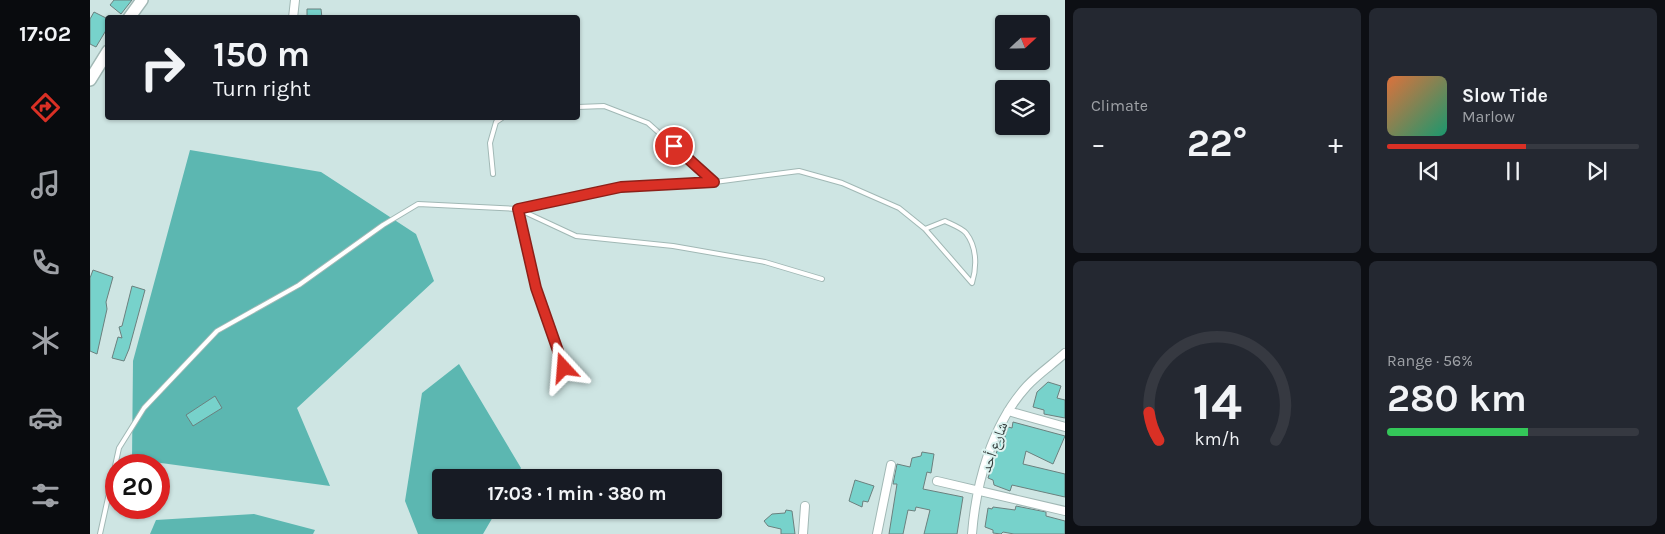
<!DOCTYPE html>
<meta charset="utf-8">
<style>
body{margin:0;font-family:Karla,"Noto Naskh Arabic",sans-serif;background:#242831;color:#f1f3f6;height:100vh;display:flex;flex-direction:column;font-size:19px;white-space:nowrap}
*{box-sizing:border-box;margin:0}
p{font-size:16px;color:#9ea1a6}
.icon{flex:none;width:28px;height:28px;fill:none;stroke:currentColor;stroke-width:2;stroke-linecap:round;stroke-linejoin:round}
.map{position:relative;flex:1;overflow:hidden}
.details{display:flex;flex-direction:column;gap:8px;padding:8px;background:#0d0f14;width:600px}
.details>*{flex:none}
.guide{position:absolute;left:15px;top:15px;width:475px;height:105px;border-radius:5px;box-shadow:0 1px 4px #0004;background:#171b24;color:#f1f3f6;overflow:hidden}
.needle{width:32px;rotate:68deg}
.buttons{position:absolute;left:905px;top:15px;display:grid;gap:10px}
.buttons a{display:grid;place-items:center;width:55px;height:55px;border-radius:5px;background:#171b24;box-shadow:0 1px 4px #0004;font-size:25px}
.speed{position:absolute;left:15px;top:454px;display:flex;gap:10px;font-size:25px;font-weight:700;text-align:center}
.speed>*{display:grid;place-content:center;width:65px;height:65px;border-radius:50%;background:#171b24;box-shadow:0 1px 4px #0004;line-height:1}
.speed .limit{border:8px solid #d22;background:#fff;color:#111}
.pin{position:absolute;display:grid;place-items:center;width:42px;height:42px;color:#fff;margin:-21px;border:2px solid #fff;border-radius:50%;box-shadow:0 1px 5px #0007}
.me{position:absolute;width:55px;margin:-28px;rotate:341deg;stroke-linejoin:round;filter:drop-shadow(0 0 4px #0008)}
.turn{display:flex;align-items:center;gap:18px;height:105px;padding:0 25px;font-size:22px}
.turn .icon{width:65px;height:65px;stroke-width:2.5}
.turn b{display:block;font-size:35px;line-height:42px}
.big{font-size:38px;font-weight:700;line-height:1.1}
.details .tile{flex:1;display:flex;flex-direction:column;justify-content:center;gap:8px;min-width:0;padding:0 18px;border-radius:8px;background:#242831}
.details .dial{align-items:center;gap:0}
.dial svg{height:130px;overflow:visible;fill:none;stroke:#363941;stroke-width:7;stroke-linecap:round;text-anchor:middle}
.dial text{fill:#f1f3f6;stroke:none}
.song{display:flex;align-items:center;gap:15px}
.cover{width:60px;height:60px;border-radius:8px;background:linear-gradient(135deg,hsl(20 70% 55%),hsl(160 70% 35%))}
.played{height:5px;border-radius:2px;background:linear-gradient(90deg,#d93025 55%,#363941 55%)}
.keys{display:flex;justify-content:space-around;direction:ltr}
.heat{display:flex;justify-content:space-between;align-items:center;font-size:28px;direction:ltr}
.charge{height:8px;border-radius:4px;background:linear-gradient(90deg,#34c759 56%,#363941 0)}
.details .tiles{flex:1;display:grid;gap:8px;grid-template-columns:repeat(2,1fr)}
.trip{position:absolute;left:342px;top:469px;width:290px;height:50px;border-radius:5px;background:#171b24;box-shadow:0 1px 4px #0004;font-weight:700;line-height:50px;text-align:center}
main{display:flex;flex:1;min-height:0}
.tab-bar{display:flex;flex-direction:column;width:90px;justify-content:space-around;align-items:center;background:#090b0e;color:#9ea1a6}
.tab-bar .icon{width:35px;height:35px}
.tab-bar .current{color:#d93025}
.tab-bar b{font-size:22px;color:#f1f3f6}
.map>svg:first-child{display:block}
</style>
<main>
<nav class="tab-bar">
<b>17:02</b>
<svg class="icon current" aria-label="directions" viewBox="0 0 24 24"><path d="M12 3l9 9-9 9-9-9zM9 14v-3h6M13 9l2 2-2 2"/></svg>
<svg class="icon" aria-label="music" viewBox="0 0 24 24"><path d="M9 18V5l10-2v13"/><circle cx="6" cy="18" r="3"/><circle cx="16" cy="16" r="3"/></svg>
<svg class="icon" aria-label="phone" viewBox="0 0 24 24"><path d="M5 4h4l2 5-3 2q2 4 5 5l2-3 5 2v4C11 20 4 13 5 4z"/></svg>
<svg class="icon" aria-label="climate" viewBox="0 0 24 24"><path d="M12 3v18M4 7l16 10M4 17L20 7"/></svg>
<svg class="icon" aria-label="car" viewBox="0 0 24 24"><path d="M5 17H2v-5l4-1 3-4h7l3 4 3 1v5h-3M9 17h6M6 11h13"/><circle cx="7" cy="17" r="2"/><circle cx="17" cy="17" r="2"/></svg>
<svg class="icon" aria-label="filters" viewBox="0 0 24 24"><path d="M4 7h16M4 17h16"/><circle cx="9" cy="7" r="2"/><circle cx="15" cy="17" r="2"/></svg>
</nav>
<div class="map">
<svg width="975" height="534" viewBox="0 0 975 534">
<rect width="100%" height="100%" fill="#cee5e3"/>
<path fill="#5cb7b1" d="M 100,150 L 231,172 L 326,234 L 344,281 L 207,408 L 240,486 L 42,459 L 43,361 Z
M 369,364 L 431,468 L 426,477 L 351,478 L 351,510 L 407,510 L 393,534 L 328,534 L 315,501 L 332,393 Z
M 164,514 L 225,530 L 223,534 L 60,534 L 66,520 Z"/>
<path fill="#77d2cb" stroke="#6b807e" d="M 24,0 L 42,0 L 31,14 L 20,5 Z
M 217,9 L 231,9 L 232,18 L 217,18 Z
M 4,12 L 18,19 L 18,27 L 6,47 L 0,44 L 0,19 Z
M 3,270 L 23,277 L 16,302 L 17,309 L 7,354 L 0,351 L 0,278 Z
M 42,286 L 55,290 L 39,349 L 34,361 L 22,358 L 28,337 L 32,338 L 29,327 L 32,326 Z
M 958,382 L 971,386 L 967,398 L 975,400 L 975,418 L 954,414 L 954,410 L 943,407 L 947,392 Z
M 125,396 L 132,408 L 103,426 L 96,415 Z
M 923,422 L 975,436 L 963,464 L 936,451 L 933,464 L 975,474 L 975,497 L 922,485 L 920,491 L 904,485 L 903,480 L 898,478 L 912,436 L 915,437 L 918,427 L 922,428 Z
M 832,452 L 844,454 L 841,473 L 837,472 L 833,489 L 873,497 L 867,534 L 834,534 L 840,510 L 826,507 L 825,511 L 818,510 L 813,534 L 799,534 L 807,484 L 803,484 L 807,464 L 820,467 L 822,458 L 831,456 Z
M 765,480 L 784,486 L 778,502 L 773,501 L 772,507 L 759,501 Z
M 926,506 L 956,512 L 956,516 L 975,521 L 975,534 L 924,534 L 913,532 L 911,534 L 903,533 L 903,530 L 895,527 L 898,508 L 902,509 L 903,507 L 925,510 Z
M 696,510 L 702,511 L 705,534 L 691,534 L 691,529 L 678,526 L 674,521 L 682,514 L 695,513 Z"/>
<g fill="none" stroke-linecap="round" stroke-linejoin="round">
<g stroke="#a1b8b5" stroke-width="6">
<path id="lane" d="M 488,107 L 514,106 L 558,123 L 624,182
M 403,174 L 400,143 L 406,122 L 412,118
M 428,209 L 486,236 L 583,246 L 675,262 L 732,279
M 428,209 L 446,288 L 474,368
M 10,534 L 29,448 L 54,408 L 127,331 L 209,285 L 293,225 L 328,204 L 428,209 L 531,187 L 625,182 L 709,171 L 752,183 L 809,208 L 835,229 L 882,283 C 887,267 887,247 876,233 C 872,228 861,224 855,221 L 835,229"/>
</g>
<g stroke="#a1b8b5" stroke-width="10">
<path id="street" d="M 203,18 L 205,0
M 918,411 L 975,427
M 847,481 L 975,511
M 713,534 L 715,506
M 787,534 L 801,465
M 882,534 C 886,483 902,424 937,386 C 948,374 963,364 975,353"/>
</g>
<g stroke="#a1b8b5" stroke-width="14">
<path id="secondary" d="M 39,18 L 52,0
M 0,80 L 18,51"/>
</g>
<use href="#lane" stroke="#fff" stroke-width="4"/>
<use href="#street" stroke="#fff" stroke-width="8"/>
<use href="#secondary" stroke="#fff" stroke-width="11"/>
</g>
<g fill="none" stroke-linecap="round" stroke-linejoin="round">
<g stroke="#8d1f18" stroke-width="12">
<path id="route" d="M 474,368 L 446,288 L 428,209 L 531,187 L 624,182 L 584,146"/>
</g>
<use href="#route" stroke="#d93025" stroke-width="9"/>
</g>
<g text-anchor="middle" stroke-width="4" stroke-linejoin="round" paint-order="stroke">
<g font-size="15" fill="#323b3a" stroke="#dbf3f0">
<text transform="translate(904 447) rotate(-70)" y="5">شارع أحد</text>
</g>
</g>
</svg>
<div class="buttons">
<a><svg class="needle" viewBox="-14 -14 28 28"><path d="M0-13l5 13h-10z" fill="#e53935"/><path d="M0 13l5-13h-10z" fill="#9ea1a6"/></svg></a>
<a><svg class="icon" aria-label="layers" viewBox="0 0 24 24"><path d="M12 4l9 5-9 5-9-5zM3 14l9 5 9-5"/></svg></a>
</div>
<div class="speed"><div class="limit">20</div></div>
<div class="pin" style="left:584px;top:146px;background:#d93025"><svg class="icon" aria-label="arrive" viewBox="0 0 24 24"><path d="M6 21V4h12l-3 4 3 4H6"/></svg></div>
<svg class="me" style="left:474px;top:368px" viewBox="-20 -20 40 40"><path d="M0-17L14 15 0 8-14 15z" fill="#d93025" stroke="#fff" stroke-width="4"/></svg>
<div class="trip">17:03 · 1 min · 380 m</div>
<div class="guide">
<div class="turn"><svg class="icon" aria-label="right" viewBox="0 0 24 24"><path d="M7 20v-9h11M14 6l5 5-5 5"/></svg><div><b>150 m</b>Turn right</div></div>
</div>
</div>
<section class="details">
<div class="tiles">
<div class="tile"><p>Climate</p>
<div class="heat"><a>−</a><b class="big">22°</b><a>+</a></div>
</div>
<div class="tile">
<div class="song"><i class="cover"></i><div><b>Slow Tide</b><p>Marlow</p></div></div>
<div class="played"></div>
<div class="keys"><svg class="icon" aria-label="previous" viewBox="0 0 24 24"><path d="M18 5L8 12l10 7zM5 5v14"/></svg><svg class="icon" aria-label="pause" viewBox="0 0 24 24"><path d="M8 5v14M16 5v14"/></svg><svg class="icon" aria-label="next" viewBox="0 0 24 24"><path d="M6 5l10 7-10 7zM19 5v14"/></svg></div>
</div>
<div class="tile dial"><svg viewBox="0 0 100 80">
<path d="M14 69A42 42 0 1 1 86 69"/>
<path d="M14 69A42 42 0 0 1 8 52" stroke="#d93025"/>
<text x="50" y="56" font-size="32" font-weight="700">14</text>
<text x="50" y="72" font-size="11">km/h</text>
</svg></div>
<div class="tile"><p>Range · 56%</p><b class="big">280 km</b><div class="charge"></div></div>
</div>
</section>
</main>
